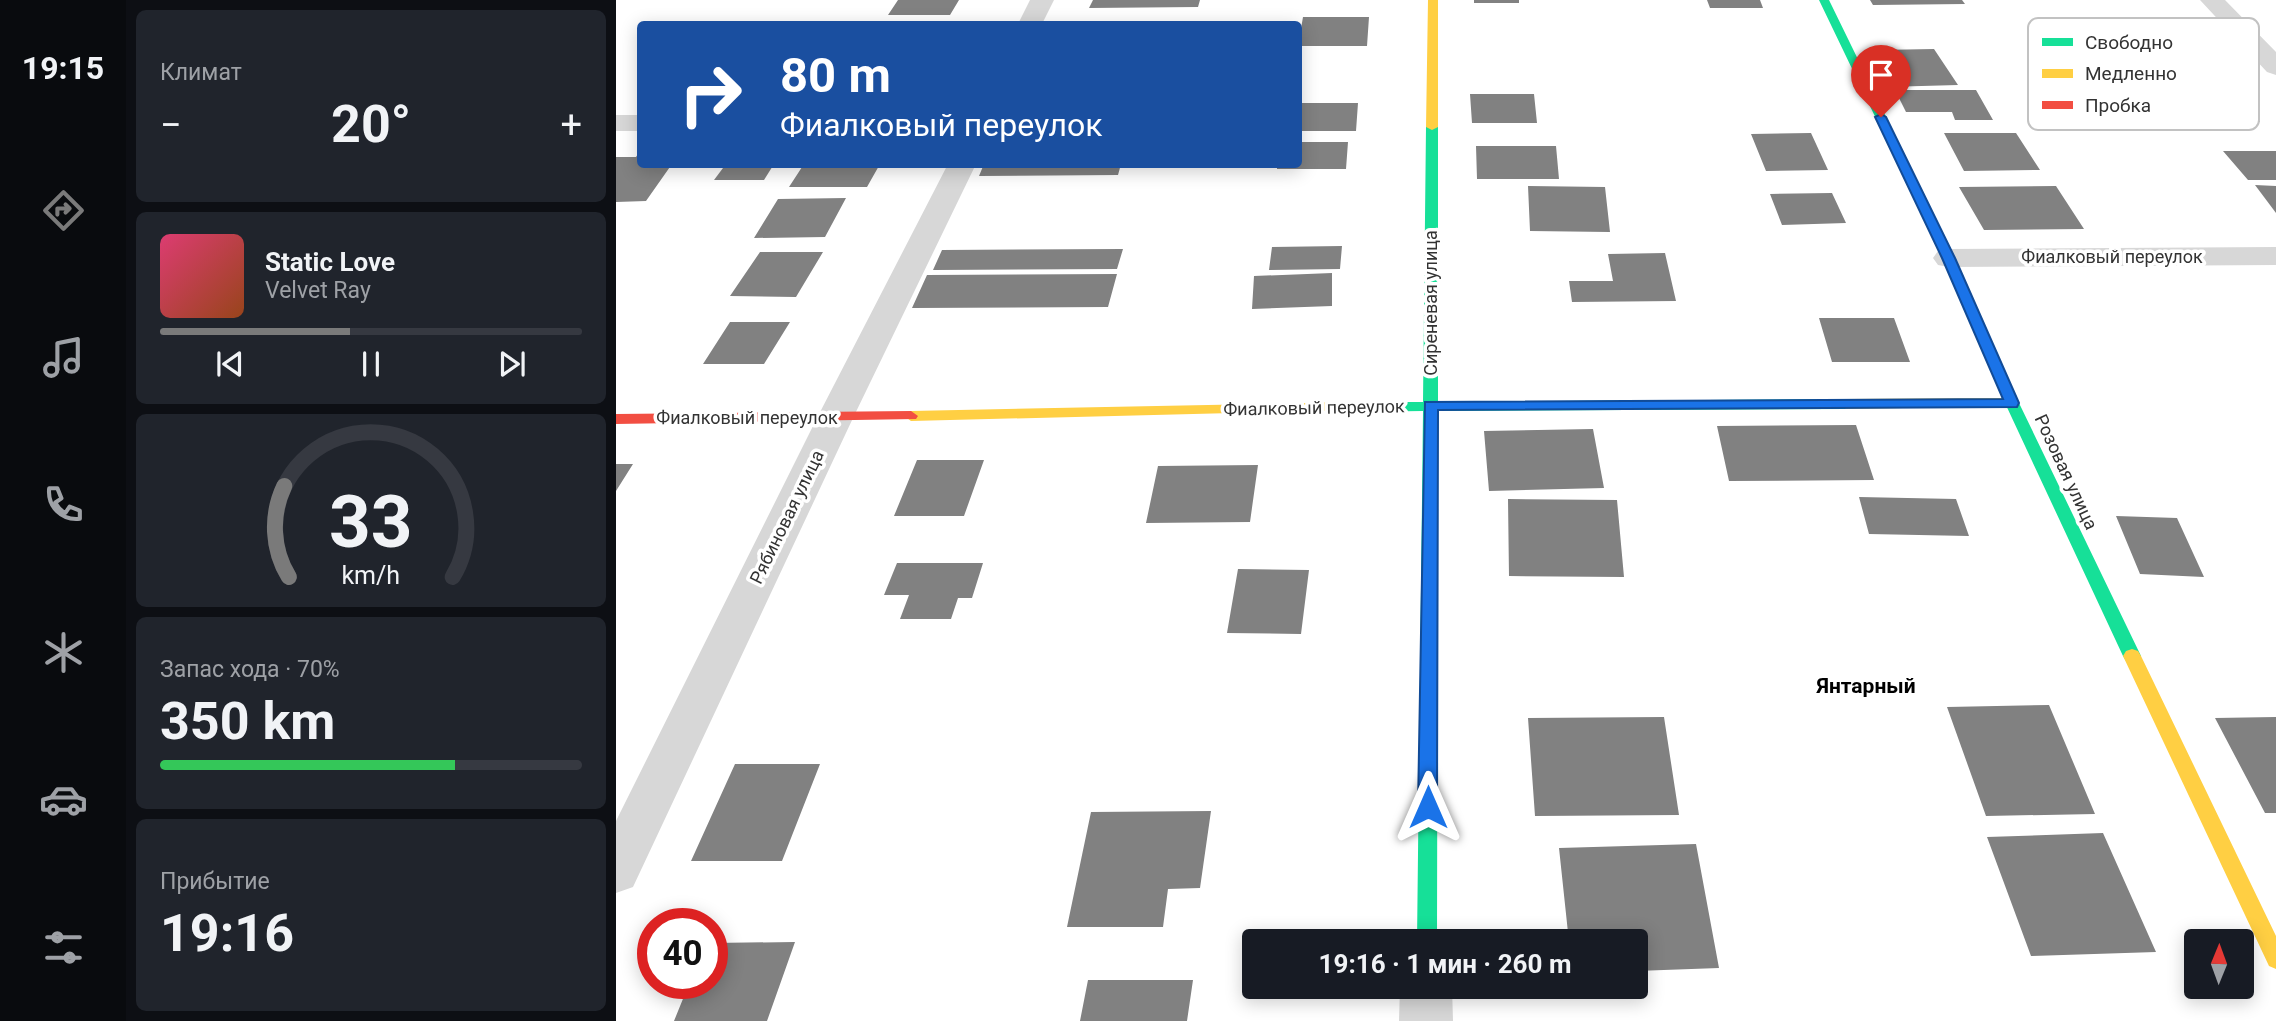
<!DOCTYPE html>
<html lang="ru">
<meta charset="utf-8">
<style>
body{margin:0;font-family:Roboto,sans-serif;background:#20242c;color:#f1f3f6;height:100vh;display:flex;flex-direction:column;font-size:26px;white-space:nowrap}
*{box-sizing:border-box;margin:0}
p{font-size:23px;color:#9ea1a6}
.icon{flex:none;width:38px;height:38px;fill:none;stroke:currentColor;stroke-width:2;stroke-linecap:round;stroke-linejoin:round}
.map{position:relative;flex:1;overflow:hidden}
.side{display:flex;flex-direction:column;gap:10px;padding:10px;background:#0d0f14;width:490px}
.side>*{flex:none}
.top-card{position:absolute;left:21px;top:21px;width:665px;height:147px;border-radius:7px;box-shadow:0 4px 18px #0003;background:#1a4fa0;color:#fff;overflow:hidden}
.needle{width:46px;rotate:1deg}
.fabs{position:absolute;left:1568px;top:929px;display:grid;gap:14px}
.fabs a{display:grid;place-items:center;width:70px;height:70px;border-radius:7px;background:#171b24;box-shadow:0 4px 18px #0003;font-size:35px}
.speed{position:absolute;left:21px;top:908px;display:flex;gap:14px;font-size:35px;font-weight:700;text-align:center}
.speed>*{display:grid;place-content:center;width:91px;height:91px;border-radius:50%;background:#171b24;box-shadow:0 4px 18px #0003;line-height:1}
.speed .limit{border:10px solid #d22;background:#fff;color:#111}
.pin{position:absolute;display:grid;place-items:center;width:60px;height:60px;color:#fff;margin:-72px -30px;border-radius:50% 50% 50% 0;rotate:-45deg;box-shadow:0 0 7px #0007}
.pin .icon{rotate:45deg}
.me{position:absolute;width:77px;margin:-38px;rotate:0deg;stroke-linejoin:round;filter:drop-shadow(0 0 5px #0008)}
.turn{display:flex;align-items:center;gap:24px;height:147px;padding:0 28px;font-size:32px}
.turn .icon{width:91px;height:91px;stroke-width:2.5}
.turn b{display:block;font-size:49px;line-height:60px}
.big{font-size:52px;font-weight:700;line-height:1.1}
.side .tile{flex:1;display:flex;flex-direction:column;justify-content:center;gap:10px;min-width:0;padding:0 24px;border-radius:10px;background:#20242c}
.side .dial{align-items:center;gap:0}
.dial svg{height:182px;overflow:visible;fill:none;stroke:#363941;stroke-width:7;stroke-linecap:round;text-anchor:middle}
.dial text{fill:#f1f3f6;stroke:none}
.song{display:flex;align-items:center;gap:21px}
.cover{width:84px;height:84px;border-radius:10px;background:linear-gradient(135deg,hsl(340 70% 55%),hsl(20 70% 35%))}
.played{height:7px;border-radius:4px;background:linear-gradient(90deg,#7a7a7a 45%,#363941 45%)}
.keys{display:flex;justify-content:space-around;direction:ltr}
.heat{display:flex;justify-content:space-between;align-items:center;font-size:38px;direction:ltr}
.charge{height:10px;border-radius:5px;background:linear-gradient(90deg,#34c759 70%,#363941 0)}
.trip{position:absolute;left:626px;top:929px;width:406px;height:70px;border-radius:7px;background:#171b24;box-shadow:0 4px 18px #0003;font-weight:700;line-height:70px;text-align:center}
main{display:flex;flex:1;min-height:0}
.menu{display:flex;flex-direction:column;width:126px;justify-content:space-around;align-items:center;background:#090b0e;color:#9ea1a6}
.menu .icon{width:49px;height:49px}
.menu .current{color:#7a7a7a}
.menu b{font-size:32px;color:#f1f3f6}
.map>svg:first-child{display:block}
</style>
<main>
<nav class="menu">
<b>19:15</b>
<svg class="icon current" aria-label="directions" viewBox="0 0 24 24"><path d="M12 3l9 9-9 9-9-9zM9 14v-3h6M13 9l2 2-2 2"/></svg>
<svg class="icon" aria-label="music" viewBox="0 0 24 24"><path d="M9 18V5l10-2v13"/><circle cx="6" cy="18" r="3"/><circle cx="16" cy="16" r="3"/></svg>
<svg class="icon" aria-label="phone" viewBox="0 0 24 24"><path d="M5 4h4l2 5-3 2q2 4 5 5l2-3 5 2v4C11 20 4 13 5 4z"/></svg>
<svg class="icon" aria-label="climate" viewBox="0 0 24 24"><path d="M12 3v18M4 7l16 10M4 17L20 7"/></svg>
<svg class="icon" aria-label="car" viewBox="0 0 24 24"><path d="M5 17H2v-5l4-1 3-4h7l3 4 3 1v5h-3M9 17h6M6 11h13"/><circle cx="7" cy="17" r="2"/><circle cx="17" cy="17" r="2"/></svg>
<svg class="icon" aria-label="filters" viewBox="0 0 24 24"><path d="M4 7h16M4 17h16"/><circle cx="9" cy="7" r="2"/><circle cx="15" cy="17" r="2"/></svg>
</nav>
<section class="side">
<div class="tile"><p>Климат</p>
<div class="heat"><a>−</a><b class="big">20°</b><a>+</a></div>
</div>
<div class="tile">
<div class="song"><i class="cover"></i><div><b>Static Love</b><p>Velvet Ray</p></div></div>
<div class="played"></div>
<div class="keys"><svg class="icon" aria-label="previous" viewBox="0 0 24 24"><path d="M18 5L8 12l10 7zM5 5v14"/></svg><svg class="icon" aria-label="pause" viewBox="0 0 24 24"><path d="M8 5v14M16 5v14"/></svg><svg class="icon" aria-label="next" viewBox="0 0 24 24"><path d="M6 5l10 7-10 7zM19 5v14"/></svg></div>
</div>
<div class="tile dial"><svg viewBox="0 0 100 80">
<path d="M14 69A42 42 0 1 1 86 69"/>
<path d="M14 69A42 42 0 0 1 12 29" stroke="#7a7a7a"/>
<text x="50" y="56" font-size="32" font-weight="700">33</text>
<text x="50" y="72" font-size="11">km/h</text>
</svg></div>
<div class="tile"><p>Запас хода · 70%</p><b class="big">350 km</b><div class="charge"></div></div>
<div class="tile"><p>Прибытие</p><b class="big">19:16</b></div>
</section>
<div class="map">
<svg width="1660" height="1021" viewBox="0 0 1660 1021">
<rect width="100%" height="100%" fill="#fff"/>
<path fill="#818181" d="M 282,0 L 343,0 L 334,15 L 272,15 Z
M 477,0 L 584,0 L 582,7 L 473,8 Z
M 858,0 L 903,0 L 903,3 L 858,3 Z
M 1091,0 L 1144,0 L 1147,8 L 1094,8 Z
M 1254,0 L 1346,0 L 1349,4 L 1257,5 Z
M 687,17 L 753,17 L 751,46 L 682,46 Z
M 1318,49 L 1342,85 L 1269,87 L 1260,71 L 1274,71 L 1262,50 Z
M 1559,89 L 1615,89 L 1644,122 L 1587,122 Z
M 1279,90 L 1360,90 L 1377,120 L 1339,120 L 1336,112 L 1290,112 Z
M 854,94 L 918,94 L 921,123 L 856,123 Z
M 682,103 L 742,103 L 740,131 L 682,131 Z
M 1195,133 L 1212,170 L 1150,171 L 1135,134 Z
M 1328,133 L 1400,133 L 1424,170 L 1348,171 Z
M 682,142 L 732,142 L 730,169 L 661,169 L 661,164 L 682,164 Z
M 860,146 L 940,146 L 943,179 L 861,179 Z
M 24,151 L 24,164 L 56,164 L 30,201 L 0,202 L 0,157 L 20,157 Z
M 1607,151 L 1660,151 L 1660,180 L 1632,180 Z
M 110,164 L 158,164 L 148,180 L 98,180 Z
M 188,164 L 264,164 L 251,187 L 173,187 Z
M 368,164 L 505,164 L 502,175 L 363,176 Z
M 1639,185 L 1660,186 L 1660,213 Z
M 912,186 L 989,187 L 994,232 L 914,231 Z
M 1440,186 L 1468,229 L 1368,230 L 1343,187 Z
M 1216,193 L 1230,223 L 1166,225 L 1154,194 Z
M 230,198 L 209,237 L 138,238 L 162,199 Z
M 726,246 L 724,269 L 653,270 L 656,247 Z
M 507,249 L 501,269 L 317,270 L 326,250 Z
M 144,252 L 207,252 L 180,297 L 114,296 Z
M 1049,253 L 1060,301 L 956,302 L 953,281 L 997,281 L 992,254 Z
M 716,273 L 716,306 L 636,309 L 638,276 Z
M 501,274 L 492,307 L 296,308 L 311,275 Z
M 1203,318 L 1278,318 L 1294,362 L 1216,362 Z
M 114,322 L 174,322 L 148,364 L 87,364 Z
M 1240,425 L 1258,480 L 1113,481 L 1101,426 Z
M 977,429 L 988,488 L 873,491 L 868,431 Z
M 301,460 L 368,460 L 348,516 L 278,516 Z
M 0,464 L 17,464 L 0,491 Z
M 642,465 L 634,522 L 530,523 L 542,466 Z
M 1243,497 L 1340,499 L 1353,536 L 1253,534 Z
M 892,499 L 1001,500 L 1008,577 L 893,576 Z
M 1500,516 L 1561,518 L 1588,577 L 1524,574 Z
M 281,563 L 367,563 L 356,598 L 342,598 L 335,619 L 284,619 L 293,595 L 268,595 Z
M 622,569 L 693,570 L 685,634 L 611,633 Z
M 1433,705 L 1479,814 L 1370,816 L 1331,707 Z
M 1048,717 L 1063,815 L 919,816 L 912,718 Z
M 1660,717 L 1660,813 L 1649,813 L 1599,718 Z
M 119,764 L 204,764 L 166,861 L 75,861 Z
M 595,811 L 584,888 L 552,889 L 547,927 L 451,927 L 475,812 Z
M 1487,833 L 1540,952 L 1415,956 L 1371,837 Z
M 1080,844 L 1103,968 L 1020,971 L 1020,942 L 953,942 L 943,848 Z
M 179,942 L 151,1021 L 58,1021 L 73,984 L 96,984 L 96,943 Z
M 472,980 L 577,980 L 571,1021 L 464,1021 Z"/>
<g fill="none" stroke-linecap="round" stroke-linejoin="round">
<path fill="#d7d7d7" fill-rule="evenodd" d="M 414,0 L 438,0 L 426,24 L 402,24 Z
M 1584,0 L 1609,0 L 1660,52 L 1660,75 L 1651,72 Z
M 0,115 L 24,115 L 24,131 L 0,131 Z
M 332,164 L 360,164 L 237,418 L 17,887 L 0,893 L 0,821 L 201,418 Z
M 1660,247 L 1660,265 L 1333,267 L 1322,265 L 1317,258 L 1322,251 L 1333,249 Z
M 784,987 L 836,987 L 837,1021 L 783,1021 Z"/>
<path fill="#16e098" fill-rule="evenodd" d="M 1203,0 L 1213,0 L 1339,258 L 1403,403 L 1525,656 L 1522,661 L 1516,663 L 1510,661 L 1507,656 L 1389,403 L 1327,258 Z
M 816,124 L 822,127 L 822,402 L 1230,399 L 1237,404 L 1230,409 L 822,411 L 821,942 L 801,942 L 807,411 L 736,412 L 729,407 L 736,402 L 807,402 L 810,127 Z"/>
<path fill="#ffcf43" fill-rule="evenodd" d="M 812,0 L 822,0 L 822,127 L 816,130 L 810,127 Z
M 1396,398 L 1401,400 L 1403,403 L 1401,406 L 1230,409 L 1223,404 L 1230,399 Z
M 736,402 L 743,407 L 741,410 L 295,421 L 288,416 L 295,411 Z
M 1516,649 L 1522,651 L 1525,656 L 1660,936 L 1660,969 L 1653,966 L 1507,656 L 1510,651 Z"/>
<path fill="#f24e42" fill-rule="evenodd" d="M 295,411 L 302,416 L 300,419 L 0,424 L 0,414 Z"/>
</g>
<path fill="#1a73e8" stroke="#114b97" stroke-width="2" d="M 1265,114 L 1270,117 L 1339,258 L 1403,403 L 1401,407 L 822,410 L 821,807 L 819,813 L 812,816 L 805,813 L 802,807 L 809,402 L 1387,399 L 1326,258 L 1259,117 Z"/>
<g text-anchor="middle" stroke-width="7" stroke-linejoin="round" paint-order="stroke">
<g font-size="18" fill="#333" stroke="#fff">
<text x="1496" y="263">Фиалковый переулок</text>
<text transform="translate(815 303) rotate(-90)" y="6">Сиреневая улица</text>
<text transform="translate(698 408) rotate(-1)" y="6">Фиалковый переулок</text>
<text x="131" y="424">Фиалковый переулок</text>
<text transform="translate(1450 472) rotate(65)" y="6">Розовая улица</text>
<text transform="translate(171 517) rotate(-64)" y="6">Рябиновая улица</text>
</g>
<g font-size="21" font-weight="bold" fill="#000" stroke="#fff">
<text x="1250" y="693">Янтарный</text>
</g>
</g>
<rect x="1412" y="18" width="231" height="112" rx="10" fill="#fff" stroke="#c2c2c2" stroke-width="2"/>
<rect x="1426" y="38" width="31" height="8" fill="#16e098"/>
<rect x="1426" y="69" width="31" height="9" fill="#ffcf43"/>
<rect x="1426" y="101" width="31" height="8" fill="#f24e42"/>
<g font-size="19" fill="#333">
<text x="1469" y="49">Свободно</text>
<text x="1469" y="80">Медленно</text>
<text x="1469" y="112">Пробка</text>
</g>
</svg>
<div class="fabs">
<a><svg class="needle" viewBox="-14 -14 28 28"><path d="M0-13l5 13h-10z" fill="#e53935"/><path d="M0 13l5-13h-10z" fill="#9ea1a6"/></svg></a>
</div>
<div class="speed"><div class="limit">40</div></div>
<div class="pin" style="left:1265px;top:117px;background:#d93025"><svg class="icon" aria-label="arrive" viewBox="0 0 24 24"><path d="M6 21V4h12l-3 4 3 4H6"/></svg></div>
<svg class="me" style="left:812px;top:807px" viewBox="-20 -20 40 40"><path d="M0-17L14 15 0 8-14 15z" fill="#1a73e8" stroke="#fff" stroke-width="4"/></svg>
<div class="trip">19:16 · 1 мин · 260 m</div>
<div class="top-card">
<div class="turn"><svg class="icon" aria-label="right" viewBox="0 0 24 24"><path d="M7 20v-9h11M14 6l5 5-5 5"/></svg><div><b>80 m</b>Фиалковый переулок</div></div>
</div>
</div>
</main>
